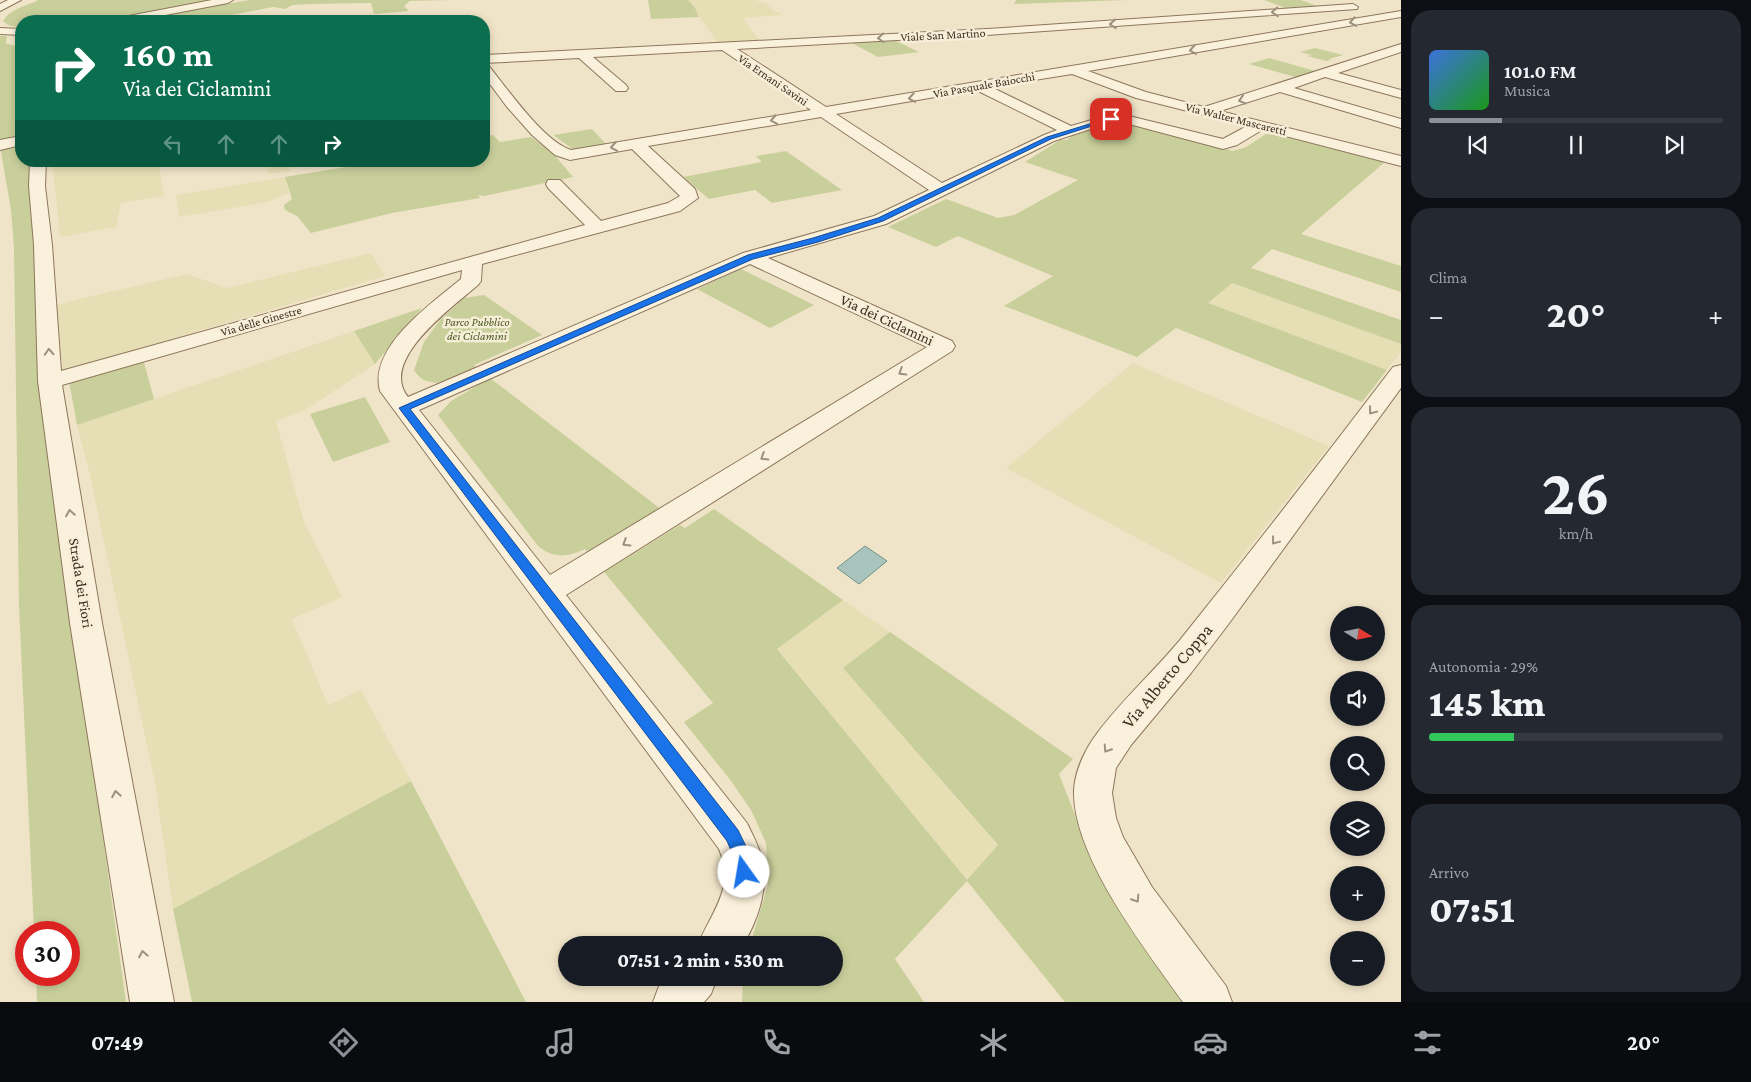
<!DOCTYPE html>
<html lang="it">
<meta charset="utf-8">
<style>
body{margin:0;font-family:"Crimson Pro",serif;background:#242831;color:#f1f3f6;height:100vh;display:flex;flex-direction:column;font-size:19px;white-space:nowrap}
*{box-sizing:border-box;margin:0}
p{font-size:16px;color:#9ea1a6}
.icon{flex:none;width:28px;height:28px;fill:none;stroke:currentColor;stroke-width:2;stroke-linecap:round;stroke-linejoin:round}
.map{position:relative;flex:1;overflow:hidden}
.drawer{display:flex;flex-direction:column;gap:10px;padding:10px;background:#0d0f14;width:350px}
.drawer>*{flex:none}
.hud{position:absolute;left:15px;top:15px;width:475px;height:152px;border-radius:20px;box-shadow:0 2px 8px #0003;background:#0b6e4f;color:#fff;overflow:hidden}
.needle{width:32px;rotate:100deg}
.buttons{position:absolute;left:1330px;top:606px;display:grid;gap:10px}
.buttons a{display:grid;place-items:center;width:55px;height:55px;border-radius:50%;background:#171b24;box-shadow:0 2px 8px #0003;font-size:25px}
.speed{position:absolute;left:15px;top:921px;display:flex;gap:10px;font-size:25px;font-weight:700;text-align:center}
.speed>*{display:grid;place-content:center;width:65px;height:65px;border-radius:50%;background:#171b24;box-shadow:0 2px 8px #0003;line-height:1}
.speed .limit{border:8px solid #d22;background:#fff;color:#111}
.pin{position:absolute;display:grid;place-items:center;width:42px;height:42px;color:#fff;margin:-21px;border-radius:10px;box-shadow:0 2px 8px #0006}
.me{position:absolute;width:55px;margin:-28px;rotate:347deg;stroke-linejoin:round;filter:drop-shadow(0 0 4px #0008)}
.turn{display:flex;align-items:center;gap:18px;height:105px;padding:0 25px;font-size:22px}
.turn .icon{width:65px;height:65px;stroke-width:2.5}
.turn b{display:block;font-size:35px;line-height:42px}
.lanes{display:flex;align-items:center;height:48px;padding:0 25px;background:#0003;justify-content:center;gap:25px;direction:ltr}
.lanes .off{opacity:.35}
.big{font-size:38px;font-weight:800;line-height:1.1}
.drawer .tile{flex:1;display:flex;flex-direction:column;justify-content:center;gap:8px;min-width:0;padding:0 18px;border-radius:20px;background:#242831}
.drawer .dial{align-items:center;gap:0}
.dial b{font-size:65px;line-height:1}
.song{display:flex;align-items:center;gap:15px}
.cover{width:60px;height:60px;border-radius:8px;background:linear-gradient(135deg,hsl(220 70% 55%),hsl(120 70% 35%))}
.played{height:5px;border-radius:2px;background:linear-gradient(90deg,#8c9099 25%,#363941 25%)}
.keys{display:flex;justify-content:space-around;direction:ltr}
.heat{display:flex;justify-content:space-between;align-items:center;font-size:28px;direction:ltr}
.charge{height:8px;border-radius:4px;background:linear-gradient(90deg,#34c759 29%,#363941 0)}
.trip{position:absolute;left:558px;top:936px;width:285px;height:50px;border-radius:25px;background:#171b24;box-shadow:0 2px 8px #0003;font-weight:800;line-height:50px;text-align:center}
.tab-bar{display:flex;height:80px;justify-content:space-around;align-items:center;background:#090b0e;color:#9ea1a6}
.tab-bar .icon{width:35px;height:35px}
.tab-bar .active{color:#8c9099}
.tab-bar b{font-size:22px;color:#f1f3f6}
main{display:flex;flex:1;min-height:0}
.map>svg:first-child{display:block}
</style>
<main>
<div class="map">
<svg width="1401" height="1002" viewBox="0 0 1401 1002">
<rect width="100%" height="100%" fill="#f0e4c8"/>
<path fill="#e6deb5" d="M 688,0 L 755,0 L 766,3 L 775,12 L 780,12 L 782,15 L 743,18 L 761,43 L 719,45 Z
M 52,161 L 173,161 L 174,163 L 159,166 L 164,196 L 121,203 L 116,227 L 66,236 L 60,235 Z
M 267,161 L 286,161 L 290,171 L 270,174 L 265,170 L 270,169 Z
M 285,177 L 289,193 L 267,202 L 179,217 L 176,195 Z
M 371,253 L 385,276 L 63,371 L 55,306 L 75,300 L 187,274 L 227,288 Z
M 1232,283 L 1401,344 L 1401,351 L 1387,370 L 1207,304 Z
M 354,331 L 375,364 L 307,409 L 276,421 L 304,522 L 342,597 L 292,619 L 328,705 L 361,690 L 411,781 L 173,909 L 155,783 L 89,471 L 77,425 Z
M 1133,363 L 1329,446 L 1221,583 L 1006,468 Z
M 843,600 L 890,632 L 843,668 L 998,846 L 967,881 L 777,648 Z"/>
<path fill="#c9cf9b" d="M 38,0 L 219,0 L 108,21 L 21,21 L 21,28 L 8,25 L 3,21 C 11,8 25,7 38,0 Z
M 250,0 L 451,0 L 410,1 L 404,6 L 409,11 L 374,14 L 371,3 L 312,4 L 293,5 L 285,9 L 273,7 L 200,21 L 134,21 L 170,13 Z
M 648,0 L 688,0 L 695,8 L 699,17 L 651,19 Z
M 1016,0 L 1128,0 L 1014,4 Z
M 1264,0 L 1301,0 L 1317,6 L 1285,8 Z
M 0,36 L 7,36 L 6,43 L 8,44 L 21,47 L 21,135 L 0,144 Z
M 892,39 L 919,52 L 878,57 L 848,41 Z
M 1315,48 L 1343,55 L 1329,59 L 1331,60 L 1326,61 L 1307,56 L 1312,55 L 1300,52 Z
M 1269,58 L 1319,72 L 1299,78 L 1249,64 Z
M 1109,124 L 1129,124 L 1233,151 L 1246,147 L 1266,134 L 1279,135 L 1385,162 L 1301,234 L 1401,266 L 1401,292 L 1272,249 L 1251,268 L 1401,320 L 1401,344 L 1232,283 L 1208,303 L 1387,370 L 1362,402 L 1176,328 L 1137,357 L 1004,306 L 1053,276 L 958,236 L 936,247 L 888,227 L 946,199 L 998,218 L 1014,215 L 1078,180 L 1025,162 L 1060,140 L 1067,140 L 1072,136 Z
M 592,129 L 607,145 L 574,150 L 553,135 Z
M 493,135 L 500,142 L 531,137 L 552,152 L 573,177 L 484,196 L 478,195 L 480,198 L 392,213 L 311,233 L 297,216 L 285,210 L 284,205 L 292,199 L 285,177 L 383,161 L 484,161 L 484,136 Z
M 21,144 L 21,161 L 34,161 L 76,645 L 126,1002 L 37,1002 L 36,975 L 69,975 L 69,932 L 34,932 L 19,606 L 14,248 L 11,210 L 0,146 Z
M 786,151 L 842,190 L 772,203 L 755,190 L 709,199 L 683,177 L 762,162 L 756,156 Z
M 741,269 L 814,305 L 770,328 L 697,289 Z
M 484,295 L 542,335 L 474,365 L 480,371 C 460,378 428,394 414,370 L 424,342 L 440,320 L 464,298 Z
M 422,308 L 375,364 L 354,331 Z
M 143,359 L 154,399 L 77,425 L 69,381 Z
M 490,378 L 662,510 L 589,555 L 585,549 C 567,557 554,559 538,546 L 438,415 L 451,401 Z
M 365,397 L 390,442 L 333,462 L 310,414 Z
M 714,509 L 843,600 L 777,649 L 967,880 L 998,845 L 843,668 L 890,632 L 1073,759 L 1059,774 L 1079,825 L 1190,1002 L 1065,1002 L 967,881 L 895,959 L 924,1002 L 742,1002 L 743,978 L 834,978 L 834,945 L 750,945 L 768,885 L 766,843 L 751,810 L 731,781 L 684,722 L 713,703 L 604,572 L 680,525 L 685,528 Z
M 411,781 L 526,1002 L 192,1002 L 173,909 Z"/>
<path fill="#a9c4bc" stroke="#6f938a" d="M 865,546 L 887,561 L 859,584 L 837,568 Z"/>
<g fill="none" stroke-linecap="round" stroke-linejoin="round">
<g stroke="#8d765c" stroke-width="2">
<path id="minor" d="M 8,0 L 21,0 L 0,11 L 0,4 Z
M 212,0 L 233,0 L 228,3 L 134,21 L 112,21 L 118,18 Z
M 1353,4 L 1358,7 L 1357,9 L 987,35 L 737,49 L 826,107 L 1401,11 L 1401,17 L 1088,71 L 1146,92 L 1204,107 L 1401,44 L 1401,52 L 1338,73 L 1401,90 L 1401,98 L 1325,77 L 1294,88 L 1401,119 L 1401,128 L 1280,92 L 1220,111 L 1401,156 L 1401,166 L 1262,130 L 1237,145 L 1223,149 L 1129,124 L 1106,124 L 1054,141 L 886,224 L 768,258 L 952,341 L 955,346 L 952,351 L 566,595 L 747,823 C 752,834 759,846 762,859 C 769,888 758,920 743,945 L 698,945 C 711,912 736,888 719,849 L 380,391 C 368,347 432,303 461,279 L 462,270 L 62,385 L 102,623 L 174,1002 L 130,1002 L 70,623 L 38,381 L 34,245 L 29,186 L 30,161 L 46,161 L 45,186 L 52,245 L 61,371 L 585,225 L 548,188 L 546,184 L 548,180 L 560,180 L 601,221 L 668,203 L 680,196 L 632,149 L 570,160 L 555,155 L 532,135 L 507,107 L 484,76 L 484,64 L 488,65 C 507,88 543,141 571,150 L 811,110 L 722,50 L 593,57 L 626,85 L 628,88 L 626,91 L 616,91 L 579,58 L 484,63 L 484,55 L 987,29 ZM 1072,74 L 1136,98 L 1247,126 L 1223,139 L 1129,116 L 1105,116 L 1071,126 L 991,87 ZM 976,90 L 1057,130 L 1044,135 L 942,183 L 836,114 ZM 821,117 L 929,190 L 874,216 L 743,253 L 408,397 C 378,360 454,306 478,285 L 481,281 L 482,264 L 680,211 L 698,198 L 695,189 L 648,146 ZM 750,264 L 927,347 L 550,575 L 419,410 Z
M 0,28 L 21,29 L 21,35 L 0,34 Z
M 21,136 L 21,145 L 0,150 L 0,140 Z
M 1401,365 L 1401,388 L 1227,626 L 1191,673 L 1131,745 L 1116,768 L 1112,793 L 1116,818 L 1123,837 L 1152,887 L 1226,986 L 1232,1002 L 1183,1002 C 1146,950 1072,856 1074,790 C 1075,773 1083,754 1093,739 C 1118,703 1152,674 1180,640 C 1252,550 1323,459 1393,367 Z
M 667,978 L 717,978 L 711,994 L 704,1002 L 653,1002 L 659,986 Z"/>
</g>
<use href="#minor" fill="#faf1dc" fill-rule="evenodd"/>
</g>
<defs><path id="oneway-chevron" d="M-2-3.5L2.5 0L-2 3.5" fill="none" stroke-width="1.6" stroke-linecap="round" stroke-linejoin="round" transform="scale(1.25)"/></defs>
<g stroke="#9c907e">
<use href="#oneway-chevron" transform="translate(1275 12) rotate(176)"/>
<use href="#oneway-chevron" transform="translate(1353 22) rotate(170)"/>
<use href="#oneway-chevron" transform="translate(1113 24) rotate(176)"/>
<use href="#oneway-chevron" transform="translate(881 38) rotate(177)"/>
<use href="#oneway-chevron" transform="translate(1193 50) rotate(170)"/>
<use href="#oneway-chevron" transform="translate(912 98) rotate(170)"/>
<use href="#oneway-chevron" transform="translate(1242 100) rotate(163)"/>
<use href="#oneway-chevron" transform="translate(774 120) rotate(170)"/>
<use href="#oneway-chevron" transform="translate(614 147) rotate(170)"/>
<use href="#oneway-chevron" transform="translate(49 352) rotate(-93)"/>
<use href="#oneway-chevron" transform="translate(902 372) rotate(148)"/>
<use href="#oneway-chevron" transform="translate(1372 411) rotate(127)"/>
<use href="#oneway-chevron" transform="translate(764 457) rotate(148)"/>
<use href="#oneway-chevron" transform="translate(70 513) rotate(-99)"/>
<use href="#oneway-chevron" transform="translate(1275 541) rotate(127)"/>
<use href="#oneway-chevron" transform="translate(626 543) rotate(148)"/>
<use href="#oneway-chevron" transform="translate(1107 749) rotate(123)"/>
<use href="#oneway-chevron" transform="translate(116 794) rotate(-100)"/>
<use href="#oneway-chevron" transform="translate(1136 899) rotate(57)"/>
<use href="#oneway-chevron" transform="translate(143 954) rotate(-100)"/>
</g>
<path fill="#1a73e8" stroke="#114b97" d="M 1109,118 L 1114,119 L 1051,139 L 883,221 L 818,242 L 753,259 L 410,409 L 738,830 C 745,845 756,862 750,878 L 744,880 L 738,878 L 735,859 L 727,841 L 399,408 L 748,255 L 813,238 L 878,218 L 1047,137 Z"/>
<g text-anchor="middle" stroke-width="5" stroke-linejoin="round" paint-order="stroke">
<g font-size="12" fill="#3d2e20" stroke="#f7eed8">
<text transform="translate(943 35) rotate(-3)" y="4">Viale San Martino</text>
<text transform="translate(773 80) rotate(34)" y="4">Via Ernani Savini</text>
<text transform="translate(984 85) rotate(-10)" y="4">Via Pasquale Baiocchi</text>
<text transform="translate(1236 119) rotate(14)" y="4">Via Walter Mascaretti</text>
<text transform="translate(261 321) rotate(-16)" y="4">Via delle Ginestre</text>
</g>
<g font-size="12" font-style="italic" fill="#4d5a26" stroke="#f7eed8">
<text x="477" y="326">Parco Pubblico<tspan x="477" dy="14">dei Ciclamini</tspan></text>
</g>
<g font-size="15" fill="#3d2e20" stroke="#f7eed8">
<text transform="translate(887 320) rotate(25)" y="5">Via dei Ciclamini</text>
<text transform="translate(81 583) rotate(81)" y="5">Strada dei Fiori</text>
</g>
<g font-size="18" fill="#3d2e20" stroke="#f7eed8">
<text transform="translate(1167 676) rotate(-50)" y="6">Via Alberto Coppa</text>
</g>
</g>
</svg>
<div class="buttons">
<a><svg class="needle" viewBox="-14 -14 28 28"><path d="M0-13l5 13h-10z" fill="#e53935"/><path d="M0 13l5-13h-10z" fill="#9ea1a6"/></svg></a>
<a><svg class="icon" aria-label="sound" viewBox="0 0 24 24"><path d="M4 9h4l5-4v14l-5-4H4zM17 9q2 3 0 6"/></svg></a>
<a><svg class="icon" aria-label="search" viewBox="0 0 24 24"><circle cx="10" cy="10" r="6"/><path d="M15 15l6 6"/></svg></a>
<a><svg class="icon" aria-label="layers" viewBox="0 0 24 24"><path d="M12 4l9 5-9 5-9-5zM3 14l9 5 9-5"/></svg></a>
<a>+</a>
<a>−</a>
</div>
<div class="speed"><div class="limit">30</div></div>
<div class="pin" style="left:1111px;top:119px;background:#d93025"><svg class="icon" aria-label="arrive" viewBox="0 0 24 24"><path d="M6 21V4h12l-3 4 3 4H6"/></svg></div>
<svg class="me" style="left:744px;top:872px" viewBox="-20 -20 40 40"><circle r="19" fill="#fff"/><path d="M0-13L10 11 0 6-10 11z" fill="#1a73e8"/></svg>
<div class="trip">07:51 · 2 min · 530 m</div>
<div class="hud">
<div class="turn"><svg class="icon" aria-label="right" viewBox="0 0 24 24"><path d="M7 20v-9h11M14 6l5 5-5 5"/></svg><div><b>160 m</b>Via dei Ciclamini</div></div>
<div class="lanes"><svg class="icon off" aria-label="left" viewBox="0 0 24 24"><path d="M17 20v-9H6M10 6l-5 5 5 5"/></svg><svg class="icon off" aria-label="ahead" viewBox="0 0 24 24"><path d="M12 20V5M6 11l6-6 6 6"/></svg><svg class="icon off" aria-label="ahead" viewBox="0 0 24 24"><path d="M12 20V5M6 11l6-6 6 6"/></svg><svg class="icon" aria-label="right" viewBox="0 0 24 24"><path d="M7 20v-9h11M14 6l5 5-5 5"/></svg></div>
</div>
</div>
<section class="drawer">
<div class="tile">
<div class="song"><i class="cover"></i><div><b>101.0 FM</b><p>Musica</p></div></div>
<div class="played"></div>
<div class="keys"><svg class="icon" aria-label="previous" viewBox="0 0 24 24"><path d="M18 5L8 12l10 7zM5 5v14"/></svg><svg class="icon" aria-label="pause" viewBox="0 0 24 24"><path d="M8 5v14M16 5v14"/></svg><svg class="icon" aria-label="next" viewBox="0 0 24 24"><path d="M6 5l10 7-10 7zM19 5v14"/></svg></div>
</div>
<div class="tile"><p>Clima</p>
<div class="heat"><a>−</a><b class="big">20°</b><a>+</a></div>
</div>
<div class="tile dial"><b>26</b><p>km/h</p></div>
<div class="tile"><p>Autonomia · 29%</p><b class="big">145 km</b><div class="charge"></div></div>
<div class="tile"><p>Arrivo</p><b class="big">07:51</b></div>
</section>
</main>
<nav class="tab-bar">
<b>07:49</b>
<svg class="icon active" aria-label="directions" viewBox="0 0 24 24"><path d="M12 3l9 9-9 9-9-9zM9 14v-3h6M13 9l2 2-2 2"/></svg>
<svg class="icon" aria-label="music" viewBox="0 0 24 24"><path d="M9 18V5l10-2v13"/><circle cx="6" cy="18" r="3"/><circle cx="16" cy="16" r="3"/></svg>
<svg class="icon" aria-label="phone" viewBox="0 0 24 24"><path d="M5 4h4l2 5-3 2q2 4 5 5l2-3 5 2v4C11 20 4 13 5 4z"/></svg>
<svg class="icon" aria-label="climate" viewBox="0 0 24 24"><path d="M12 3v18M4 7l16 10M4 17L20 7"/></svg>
<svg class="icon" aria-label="car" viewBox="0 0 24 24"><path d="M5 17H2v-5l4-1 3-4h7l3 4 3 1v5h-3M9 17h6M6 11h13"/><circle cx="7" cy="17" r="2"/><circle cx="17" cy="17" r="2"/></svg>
<svg class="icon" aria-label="filters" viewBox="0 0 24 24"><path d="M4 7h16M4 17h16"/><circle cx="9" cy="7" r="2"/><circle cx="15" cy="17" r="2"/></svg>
<b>20°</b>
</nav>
